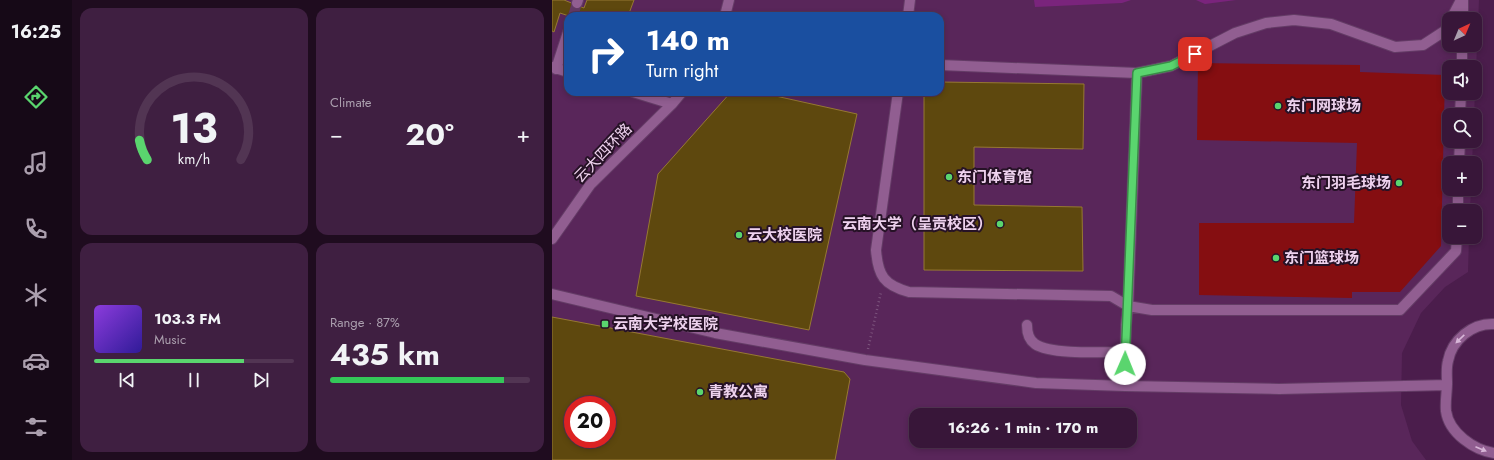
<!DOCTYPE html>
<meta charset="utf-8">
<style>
body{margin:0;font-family:Jost,"Noto Sans SC",sans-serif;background:#3f1f41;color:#f1f3f6;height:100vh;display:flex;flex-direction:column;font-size:15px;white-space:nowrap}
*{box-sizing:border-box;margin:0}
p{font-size:13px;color:#ab9fae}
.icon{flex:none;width:22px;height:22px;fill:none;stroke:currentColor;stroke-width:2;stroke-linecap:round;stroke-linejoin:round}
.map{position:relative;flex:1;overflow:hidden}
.sheet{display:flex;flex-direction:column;gap:8px;padding:8px;background:#1f0c1f;width:480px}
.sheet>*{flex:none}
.guide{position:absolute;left:12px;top:12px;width:380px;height:84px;border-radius:12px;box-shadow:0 2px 6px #0003,0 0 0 1px #523553;background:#1a4fa0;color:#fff;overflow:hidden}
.needle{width:26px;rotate:44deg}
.buttons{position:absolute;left:890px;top:12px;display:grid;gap:8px}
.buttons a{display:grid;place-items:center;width:40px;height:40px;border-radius:8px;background:#381639;box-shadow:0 2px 6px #0003,0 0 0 1px #523553;font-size:20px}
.speed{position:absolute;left:12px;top:396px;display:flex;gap:8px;font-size:20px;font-weight:700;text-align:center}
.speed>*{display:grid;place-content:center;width:52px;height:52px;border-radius:50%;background:#381639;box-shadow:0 2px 6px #0003,0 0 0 1px #523553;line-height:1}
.speed .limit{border:6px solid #d22;background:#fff;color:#111}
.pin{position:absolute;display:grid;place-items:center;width:34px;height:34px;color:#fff;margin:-17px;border-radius:8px;box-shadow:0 2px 6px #0006}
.me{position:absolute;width:44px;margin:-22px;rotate:1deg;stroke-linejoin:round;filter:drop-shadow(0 0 3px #0008)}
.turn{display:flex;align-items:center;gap:14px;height:84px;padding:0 16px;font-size:18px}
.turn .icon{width:52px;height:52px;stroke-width:2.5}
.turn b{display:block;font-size:28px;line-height:34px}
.big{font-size:30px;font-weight:700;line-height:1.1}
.sheet .card{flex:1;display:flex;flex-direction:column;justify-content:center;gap:6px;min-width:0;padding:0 14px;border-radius:12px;background:#3f1f41}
.sheet .dial{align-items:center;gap:0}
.dial svg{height:104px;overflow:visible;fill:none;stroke:#523553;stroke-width:7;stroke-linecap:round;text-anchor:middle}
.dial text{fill:#f1f3f6;stroke:none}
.song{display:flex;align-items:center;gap:12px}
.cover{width:48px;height:48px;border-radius:6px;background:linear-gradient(135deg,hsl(270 70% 55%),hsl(250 70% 35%))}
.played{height:4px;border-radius:2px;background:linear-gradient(90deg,#5ad56e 75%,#523553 75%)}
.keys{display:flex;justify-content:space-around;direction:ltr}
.heat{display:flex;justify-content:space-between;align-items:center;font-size:22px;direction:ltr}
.charge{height:6px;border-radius:3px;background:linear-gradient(90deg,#34c759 87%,#523553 0)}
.sheet .tiles{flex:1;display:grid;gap:8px;grid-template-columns:repeat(2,1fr)}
.trip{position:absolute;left:357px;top:408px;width:228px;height:40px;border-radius:12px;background:#381639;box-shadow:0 2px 6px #0003,0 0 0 1px #523553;font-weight:700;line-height:40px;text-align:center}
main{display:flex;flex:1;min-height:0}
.tab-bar{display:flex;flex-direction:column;width:72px;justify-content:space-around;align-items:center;background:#160917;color:#ab9fae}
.tab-bar .icon{width:28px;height:28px}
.tab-bar .selected{color:#5ad56e}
.tab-bar b{font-size:18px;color:#f1f3f6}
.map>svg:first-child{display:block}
</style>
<main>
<nav class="tab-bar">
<b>16:25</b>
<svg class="icon selected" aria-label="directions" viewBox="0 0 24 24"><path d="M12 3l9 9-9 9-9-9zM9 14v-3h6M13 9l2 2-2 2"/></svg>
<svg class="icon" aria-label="music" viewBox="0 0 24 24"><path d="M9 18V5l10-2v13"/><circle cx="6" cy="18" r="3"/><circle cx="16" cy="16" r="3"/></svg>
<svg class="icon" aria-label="phone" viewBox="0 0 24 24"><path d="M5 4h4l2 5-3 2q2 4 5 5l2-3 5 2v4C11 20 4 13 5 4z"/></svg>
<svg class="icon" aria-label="climate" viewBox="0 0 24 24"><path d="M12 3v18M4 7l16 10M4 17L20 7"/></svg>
<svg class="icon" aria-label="car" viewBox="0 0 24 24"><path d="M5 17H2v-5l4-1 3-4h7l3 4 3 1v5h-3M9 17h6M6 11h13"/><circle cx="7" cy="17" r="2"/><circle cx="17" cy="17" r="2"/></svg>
<svg class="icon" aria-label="filters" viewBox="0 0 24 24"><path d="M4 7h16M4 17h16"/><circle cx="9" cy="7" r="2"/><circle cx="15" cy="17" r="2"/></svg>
</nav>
<section class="sheet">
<div class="tiles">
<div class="card dial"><svg viewBox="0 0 100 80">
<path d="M14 69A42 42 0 1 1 86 69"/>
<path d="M14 69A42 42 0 0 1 8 54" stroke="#5ad56e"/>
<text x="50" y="56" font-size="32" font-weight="700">13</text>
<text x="50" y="72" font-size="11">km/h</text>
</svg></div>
<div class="card"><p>Climate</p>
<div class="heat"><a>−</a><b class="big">20°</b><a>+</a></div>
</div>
<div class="card">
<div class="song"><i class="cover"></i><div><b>103.3 FM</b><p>Music</p></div></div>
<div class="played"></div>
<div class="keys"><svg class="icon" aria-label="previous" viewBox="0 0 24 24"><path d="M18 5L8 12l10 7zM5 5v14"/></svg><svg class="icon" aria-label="pause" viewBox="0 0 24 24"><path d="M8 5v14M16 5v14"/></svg><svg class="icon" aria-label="next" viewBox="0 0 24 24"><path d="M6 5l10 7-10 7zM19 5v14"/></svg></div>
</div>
<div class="card"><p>Range · 87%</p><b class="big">435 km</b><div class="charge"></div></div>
</div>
</section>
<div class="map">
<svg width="942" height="460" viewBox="0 0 942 460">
<rect width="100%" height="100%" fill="#4b1d4c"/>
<path fill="#59265a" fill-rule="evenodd" d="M 0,0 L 927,0 L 922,115 L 897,115 L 897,141 L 921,141 L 920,163 L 897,163 L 897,189 L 919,189 L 918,211 L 897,211 L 897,237 L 917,237 L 916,272 L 893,287 L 869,313 L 850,353 L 849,405 L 860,441 L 874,460 L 0,460 ZM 16,16 L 388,16 L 388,92 L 16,92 ZM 897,19 L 923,19 L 923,45 L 897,45 ZM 897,67 L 923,67 L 923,93 L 897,93 ZM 21,405 L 55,405 L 55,439 L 21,439 ZM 364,415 L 578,415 L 578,441 L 364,441 Z"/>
<path fill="#850e11" d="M 646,63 L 808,65 L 808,72 L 893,75 L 889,246 L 848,292 L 800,292 L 800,298 L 647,295 L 647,223 L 802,223 L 805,143 L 645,140 Z"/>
<path fill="#7a247c" d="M 482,0 L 579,0 L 570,3 L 483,7 Z
M 644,0 L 684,0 L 653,4 Z"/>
<path fill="#5e480e" stroke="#967932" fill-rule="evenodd" d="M 0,0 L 12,0 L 32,8 L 35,0 L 82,0 L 76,16 L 17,16 L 8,13 L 2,32 L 0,31 Z
M 388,82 L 532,84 L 531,149 L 422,147 L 422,205 L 530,207 L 531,271 L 372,270 L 372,92 L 388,92 Z
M 179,92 L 210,93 L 305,114 L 257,330 L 84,296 L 106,174 Z
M 0,317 L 292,372 L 298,379 L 283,460 L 0,460 ZM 21,405 L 55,405 L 55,439 L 21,439 Z"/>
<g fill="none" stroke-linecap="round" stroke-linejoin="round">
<path stroke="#633864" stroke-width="10" stroke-dasharray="10 5" stroke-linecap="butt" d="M 21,16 L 25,3"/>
<g stroke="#643c66" stroke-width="12">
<path id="minor" d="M 25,3 L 26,0
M 173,16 L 177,0
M 356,16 L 358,0
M 899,19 L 909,0
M 911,19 L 911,0
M 0,67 L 16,72
M 910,67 L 910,45
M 4,69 L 16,32
M 585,73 L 619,66 L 683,33 L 714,23 L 742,20 L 779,24 L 843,47 L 871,45 L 894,30 L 897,24
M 81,92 L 120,104
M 346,92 L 324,250 C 326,276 332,285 357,292 L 559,296 L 576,306 L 585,73 L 388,65
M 908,115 L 909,93
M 907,163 L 908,141
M 906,211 L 906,189
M 0,239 L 38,185 L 120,104 L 130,92
M 0,294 L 163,333 L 313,360 L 484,383 L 573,386 L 727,389 L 895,385
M 942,324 C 920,323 900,340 896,361 C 894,368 895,376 895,383 C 895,392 893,402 894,411 C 897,433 922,450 942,453
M 475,325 C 475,332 477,340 483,344 C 499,355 552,352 573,352
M 573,386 L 574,325 L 576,306 L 600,310 L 848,310 L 904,251 L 905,237"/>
</g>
<path stroke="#7d557e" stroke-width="2.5" stroke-dasharray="1 3" stroke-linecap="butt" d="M 316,349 L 329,292"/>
<use href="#minor" stroke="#915e91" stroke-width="10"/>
</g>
<defs><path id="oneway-solid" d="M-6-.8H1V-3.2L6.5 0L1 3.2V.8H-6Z"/></defs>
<g fill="#d7b5d7">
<use href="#oneway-solid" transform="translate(908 339) rotate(136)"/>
<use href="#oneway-solid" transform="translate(929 449) rotate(23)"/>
</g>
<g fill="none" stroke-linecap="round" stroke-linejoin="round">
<g stroke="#3a8a48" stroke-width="10">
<path id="route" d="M 573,364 L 585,73 L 619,66 L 643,54"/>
</g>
<use href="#route" stroke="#5ad56e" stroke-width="7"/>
</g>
<g fill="#5ad56e" stroke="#261226" stroke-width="1.5">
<circle cx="726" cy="106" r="4"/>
<circle cx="397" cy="177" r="4"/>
<circle cx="847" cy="183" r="4"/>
<circle cx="448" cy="224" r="4"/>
<circle cx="187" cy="235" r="4"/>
<circle cx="724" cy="258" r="4"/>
<rect x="49" y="320" width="8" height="8" rx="2"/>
<circle cx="148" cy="392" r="4"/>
</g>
<g text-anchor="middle" stroke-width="4" stroke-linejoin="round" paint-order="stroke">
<g font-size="15" font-weight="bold" fill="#eed2ee" stroke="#261226" text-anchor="start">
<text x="734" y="111">东门网球场</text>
<text x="405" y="182">东门体育馆</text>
<text x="839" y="188" text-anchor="end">东门羽毛球场</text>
<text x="440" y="229" text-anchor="end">云南大学（呈贡校区）</text>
<text x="195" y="240">云大校医院</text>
<text x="732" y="263">东门篮球场</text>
<text x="61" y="329">云南大学校医院</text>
<text x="156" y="397">青教公寓</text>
</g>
<g font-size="15" fill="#eed2ee" stroke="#261226">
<text transform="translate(51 153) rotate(-46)" y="5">云大四环路</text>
</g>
</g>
</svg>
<div class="buttons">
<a><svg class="needle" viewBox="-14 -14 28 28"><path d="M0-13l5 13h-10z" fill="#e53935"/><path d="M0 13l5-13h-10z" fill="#ab9fae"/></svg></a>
<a><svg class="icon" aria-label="sound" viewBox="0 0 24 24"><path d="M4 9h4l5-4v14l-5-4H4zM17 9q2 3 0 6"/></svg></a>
<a><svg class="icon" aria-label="search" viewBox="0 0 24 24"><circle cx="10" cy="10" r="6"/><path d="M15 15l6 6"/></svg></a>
<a>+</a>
<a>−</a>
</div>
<div class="speed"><div class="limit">20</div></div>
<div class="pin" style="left:643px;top:54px;background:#d93025"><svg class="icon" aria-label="arrive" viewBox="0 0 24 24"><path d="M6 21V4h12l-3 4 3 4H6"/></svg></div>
<svg class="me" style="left:573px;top:364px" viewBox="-20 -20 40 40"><circle r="19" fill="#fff"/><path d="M0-13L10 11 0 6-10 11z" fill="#5ad56e"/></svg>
<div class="trip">16:26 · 1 min · 170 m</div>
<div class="guide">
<div class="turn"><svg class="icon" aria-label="right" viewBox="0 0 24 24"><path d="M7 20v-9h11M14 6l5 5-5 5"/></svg><div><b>140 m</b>Turn right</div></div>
</div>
</div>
</main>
